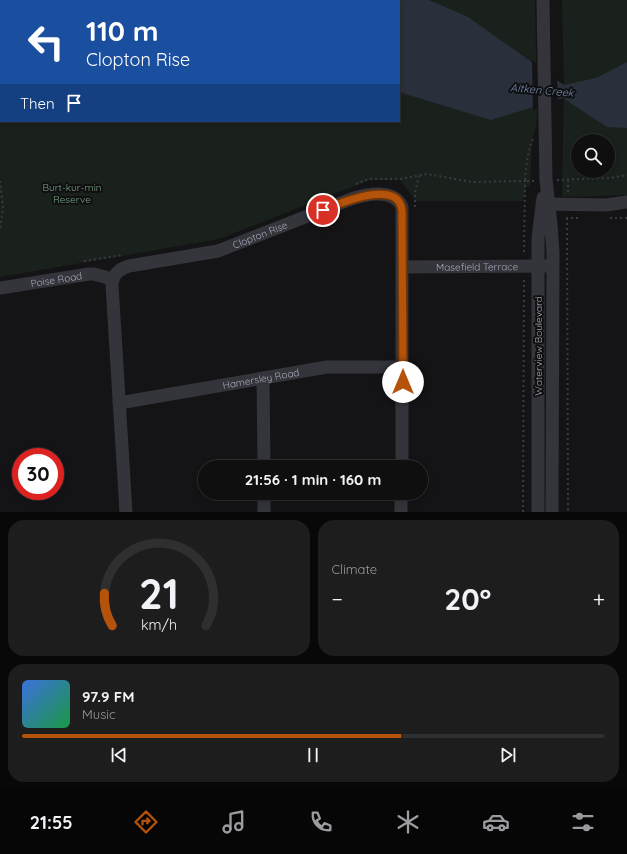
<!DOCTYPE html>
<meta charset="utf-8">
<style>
body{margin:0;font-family:Quicksand,sans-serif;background:#1d1d1e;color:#f1f3f6;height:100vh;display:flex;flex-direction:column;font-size:15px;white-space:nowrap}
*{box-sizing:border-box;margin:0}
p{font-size:13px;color:#9b9c9f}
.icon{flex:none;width:22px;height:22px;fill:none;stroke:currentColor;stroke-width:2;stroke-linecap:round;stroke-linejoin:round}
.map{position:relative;height:512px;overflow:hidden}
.side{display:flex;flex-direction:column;gap:8px;padding:8px;background:#080809;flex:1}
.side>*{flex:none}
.top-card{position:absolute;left:0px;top:0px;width:400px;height:122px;box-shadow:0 2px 6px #0003,0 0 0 1px #2f2f30;background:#1a4fa0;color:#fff;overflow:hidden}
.tools{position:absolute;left:571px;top:134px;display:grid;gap:8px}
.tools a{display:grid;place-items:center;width:44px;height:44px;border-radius:50%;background:#0f0f10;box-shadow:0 2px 6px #0003,0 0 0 1px #2f2f30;font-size:20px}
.speed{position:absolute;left:12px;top:448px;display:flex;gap:8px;font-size:20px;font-weight:700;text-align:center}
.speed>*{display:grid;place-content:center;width:52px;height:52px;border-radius:50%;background:#0f0f10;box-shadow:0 2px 6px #0003,0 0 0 1px #2f2f30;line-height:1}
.speed .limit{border:6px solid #d22;background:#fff;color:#111}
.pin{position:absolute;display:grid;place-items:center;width:34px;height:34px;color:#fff;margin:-17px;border:2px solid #fff;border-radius:50%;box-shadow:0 1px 4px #0007}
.me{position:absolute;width:44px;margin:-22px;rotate:0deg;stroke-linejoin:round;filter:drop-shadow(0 0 3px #0008)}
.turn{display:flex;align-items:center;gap:14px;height:84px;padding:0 20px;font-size:18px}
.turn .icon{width:52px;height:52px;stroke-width:2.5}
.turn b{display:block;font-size:28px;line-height:34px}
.then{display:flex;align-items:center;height:38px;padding:0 20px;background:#0003;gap:8px;font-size:15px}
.big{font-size:30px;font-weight:700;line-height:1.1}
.side .tile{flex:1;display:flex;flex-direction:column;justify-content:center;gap:6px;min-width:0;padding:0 14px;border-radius:16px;background:#1d1d1e}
.side .dial{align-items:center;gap:0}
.dial svg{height:104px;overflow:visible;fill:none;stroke:#2f2f30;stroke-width:7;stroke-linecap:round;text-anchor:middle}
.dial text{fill:#f1f3f6;stroke:none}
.song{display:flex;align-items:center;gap:12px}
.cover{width:48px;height:48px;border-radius:6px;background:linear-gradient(135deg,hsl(220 70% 55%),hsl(140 70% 35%))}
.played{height:4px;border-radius:2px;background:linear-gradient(90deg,#b45309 65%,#2f2f30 65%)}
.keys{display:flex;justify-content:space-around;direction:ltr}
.heat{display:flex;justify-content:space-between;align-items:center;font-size:22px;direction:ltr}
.side .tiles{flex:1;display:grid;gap:8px;grid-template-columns:1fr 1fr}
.tile:last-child{grid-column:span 2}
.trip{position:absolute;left:198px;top:460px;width:230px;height:40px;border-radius:20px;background:#0f0f10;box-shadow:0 2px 6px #0003,0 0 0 1px #2f2f30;font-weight:700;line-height:40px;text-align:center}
.menu{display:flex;height:64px;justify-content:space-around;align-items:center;background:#060606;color:#9b9c9f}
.menu .icon{width:28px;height:28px}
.menu .active{color:#b45309}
.menu b{font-size:18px;color:#f1f3f6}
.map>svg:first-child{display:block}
</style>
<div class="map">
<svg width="627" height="512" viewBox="0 0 627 512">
<rect width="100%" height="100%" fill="#141416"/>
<path fill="#1a211c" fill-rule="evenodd" d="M 0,0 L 535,0 L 537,115 L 535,131 L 532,139 L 530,186 L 526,187 L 523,201 L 416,201 L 400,180 L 370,180 L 219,239 L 0,277 ZM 1,1 L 399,1 L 399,121 L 1,121 Z
M 562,0 L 627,0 L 627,195 L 562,197 L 564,85 ZM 578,141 L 608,141 L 608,171 L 578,171 Z"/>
<path fill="#29303b" d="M 323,0 L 429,0 L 468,17 L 564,85 L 596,78 L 627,62 L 627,128 L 607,127 L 563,98 L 491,120 L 399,92 L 399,1 Z"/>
<path fill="#141416" d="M 532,60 L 557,78 L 558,102 L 533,110 Z"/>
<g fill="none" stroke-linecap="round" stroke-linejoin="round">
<path stroke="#3a3b42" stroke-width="2" stroke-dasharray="2 3" stroke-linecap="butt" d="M 533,139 C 527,153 526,166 525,181 L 535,181
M 557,180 L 610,178 L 627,175
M 0,181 L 3,207 L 0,230
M 356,184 L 369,179 L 400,179 L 427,174 L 472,182 L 525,181 L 524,255
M 568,192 L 568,181
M 415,207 L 415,192 L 419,176
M 567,217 L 567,218 L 578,218
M 567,218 L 568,512
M 610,218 L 627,218
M 84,261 L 123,255
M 523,512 L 524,278"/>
<g stroke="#34353b" stroke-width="13">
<path d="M 543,0 L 546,180 L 551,225 L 553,253 L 552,512"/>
<path d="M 542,204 L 606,205 L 627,202"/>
<path id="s1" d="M 402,267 L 547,266"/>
<path id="s2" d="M 0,288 L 89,274 L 94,274 L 112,279"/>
<path d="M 263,378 L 264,467"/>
<path id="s3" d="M 119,403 L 327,367 L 403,367"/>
<path d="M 264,493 L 264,512"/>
<path id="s4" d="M 126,512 L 112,285 C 113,274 119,269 129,266 L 218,251 L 351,199 C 366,194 394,188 402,207 L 402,467"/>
<path d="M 401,512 L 401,493"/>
<path d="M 538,512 L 538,238 L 543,198"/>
</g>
</g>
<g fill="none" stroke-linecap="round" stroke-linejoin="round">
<g stroke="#753606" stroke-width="10">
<path id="route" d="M 323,210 C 339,204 399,177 402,211 L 403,382"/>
</g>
<use href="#route" stroke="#b45309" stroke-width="7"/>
</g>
<g text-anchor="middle" stroke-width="4" stroke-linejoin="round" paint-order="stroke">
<g font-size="10" fill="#79a482" stroke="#0f0f11">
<text x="72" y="191">Burt-kur-min<tspan x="72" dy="12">Reserve</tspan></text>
</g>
<g font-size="10" fill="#a4a7b7" stroke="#0f0f11">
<text dy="4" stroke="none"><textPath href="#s4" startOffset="390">Clopton Rise</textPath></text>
<text dy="4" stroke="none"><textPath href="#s1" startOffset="75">Masefield Terrace</textPath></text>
<text dy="4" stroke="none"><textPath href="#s2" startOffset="57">Poise Road</textPath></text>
<text transform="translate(538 346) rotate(-90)" y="4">Waterview Boulevard</text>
<text dy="4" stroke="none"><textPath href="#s3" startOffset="144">Hamersley Road</textPath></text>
</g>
<g font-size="11" font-style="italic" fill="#7890b6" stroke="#0f0f11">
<text transform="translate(542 90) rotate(5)" y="4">Aitken Creek</text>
</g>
</g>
</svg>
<div class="tools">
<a><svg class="icon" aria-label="search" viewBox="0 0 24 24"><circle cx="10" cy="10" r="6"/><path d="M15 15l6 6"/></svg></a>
</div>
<div class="speed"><div class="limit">30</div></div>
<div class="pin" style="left:323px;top:210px;background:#d93025"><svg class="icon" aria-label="arrive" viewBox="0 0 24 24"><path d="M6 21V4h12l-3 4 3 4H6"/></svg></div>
<svg class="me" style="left:403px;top:382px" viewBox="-20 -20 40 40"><circle r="19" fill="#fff"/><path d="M0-13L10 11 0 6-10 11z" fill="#b45309"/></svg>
<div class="trip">21:56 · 1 min · 160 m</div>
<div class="top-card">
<div class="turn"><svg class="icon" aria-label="left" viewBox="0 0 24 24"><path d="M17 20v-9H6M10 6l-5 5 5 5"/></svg><div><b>110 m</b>Clopton Rise</div></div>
<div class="then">Then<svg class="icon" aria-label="arrive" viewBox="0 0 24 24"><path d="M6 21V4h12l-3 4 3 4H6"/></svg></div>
</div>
</div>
<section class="side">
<div class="tiles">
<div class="tile dial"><svg viewBox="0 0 100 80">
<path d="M14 69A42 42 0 1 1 86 69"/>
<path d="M14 69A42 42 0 0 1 8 44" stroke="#b45309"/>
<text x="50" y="56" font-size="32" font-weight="700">21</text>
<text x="50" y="72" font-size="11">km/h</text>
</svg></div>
<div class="tile"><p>Climate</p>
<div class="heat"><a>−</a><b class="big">20°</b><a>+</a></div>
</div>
<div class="tile">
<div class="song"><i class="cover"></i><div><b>97.9 FM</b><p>Music</p></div></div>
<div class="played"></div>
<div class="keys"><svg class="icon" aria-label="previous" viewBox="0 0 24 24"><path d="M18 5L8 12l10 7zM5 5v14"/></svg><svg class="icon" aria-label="pause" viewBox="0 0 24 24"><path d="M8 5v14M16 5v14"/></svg><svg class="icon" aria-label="next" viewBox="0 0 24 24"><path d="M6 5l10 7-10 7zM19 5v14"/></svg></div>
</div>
</div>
</section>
<nav class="menu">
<b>21:55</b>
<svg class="icon active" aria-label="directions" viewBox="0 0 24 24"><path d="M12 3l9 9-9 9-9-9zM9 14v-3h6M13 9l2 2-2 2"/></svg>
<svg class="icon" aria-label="music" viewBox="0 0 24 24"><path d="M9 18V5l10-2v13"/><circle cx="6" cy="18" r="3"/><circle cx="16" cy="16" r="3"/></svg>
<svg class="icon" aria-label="phone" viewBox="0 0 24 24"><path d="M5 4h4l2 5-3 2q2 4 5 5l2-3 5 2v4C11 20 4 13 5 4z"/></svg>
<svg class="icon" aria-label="climate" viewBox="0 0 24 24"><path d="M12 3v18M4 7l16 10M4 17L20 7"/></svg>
<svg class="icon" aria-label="car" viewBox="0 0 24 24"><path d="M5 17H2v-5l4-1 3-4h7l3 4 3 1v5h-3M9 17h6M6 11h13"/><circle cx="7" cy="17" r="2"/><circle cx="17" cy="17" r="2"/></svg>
<svg class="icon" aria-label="filters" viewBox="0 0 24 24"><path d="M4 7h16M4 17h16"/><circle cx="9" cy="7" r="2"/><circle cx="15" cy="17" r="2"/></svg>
</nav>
